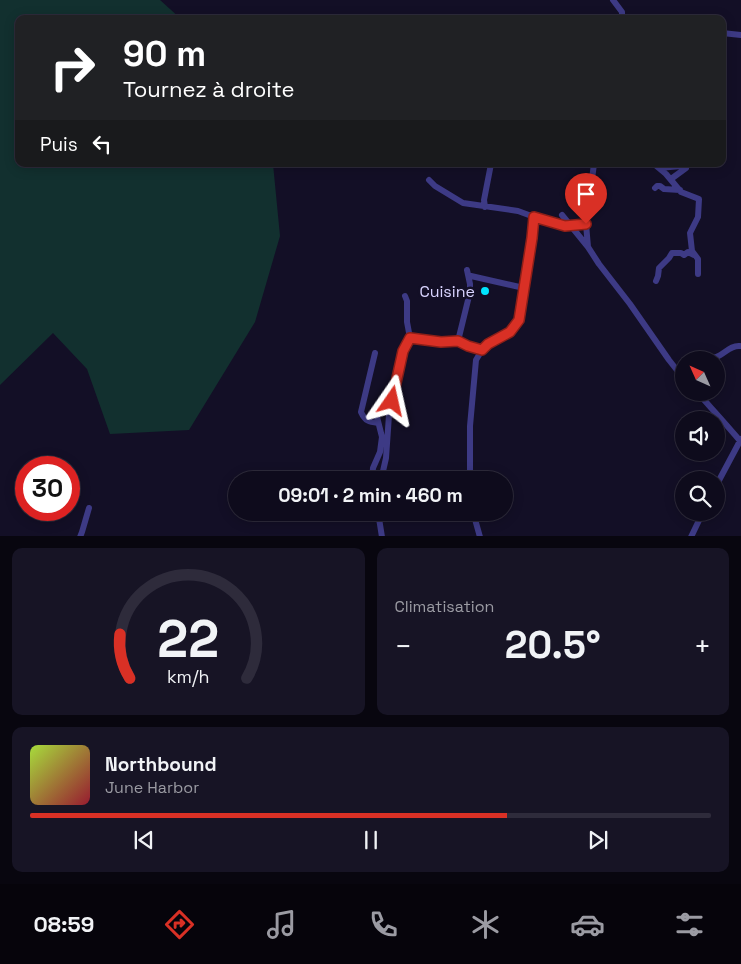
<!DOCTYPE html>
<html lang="fr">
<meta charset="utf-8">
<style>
body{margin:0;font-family:"Space Grotesk",sans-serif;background:#171425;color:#f1f3f6;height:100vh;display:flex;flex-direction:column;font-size:19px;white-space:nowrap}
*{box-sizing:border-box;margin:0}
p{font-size:16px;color:#9b9ba3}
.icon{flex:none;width:28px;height:28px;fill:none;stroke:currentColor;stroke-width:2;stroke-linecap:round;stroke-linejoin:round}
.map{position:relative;height:536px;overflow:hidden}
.panel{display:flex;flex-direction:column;gap:12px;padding:12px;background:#08060f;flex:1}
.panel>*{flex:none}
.hud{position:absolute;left:15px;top:15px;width:711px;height:152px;border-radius:10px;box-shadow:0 2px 12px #0003,0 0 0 1px #2e2b3b;background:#202124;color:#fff;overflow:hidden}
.needle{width:32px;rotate:315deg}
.fabs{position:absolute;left:675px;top:351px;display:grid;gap:10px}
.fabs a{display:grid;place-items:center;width:50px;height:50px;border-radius:50%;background:#0e0b1c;box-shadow:0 2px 12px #0003,0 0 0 1px #2e2b3b;font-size:25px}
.speed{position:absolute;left:15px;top:456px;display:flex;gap:10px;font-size:25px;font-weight:700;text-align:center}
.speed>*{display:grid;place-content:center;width:65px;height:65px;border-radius:50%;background:#0e0b1c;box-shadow:0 2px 12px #0003,0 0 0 1px #2e2b3b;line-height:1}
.speed .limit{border:8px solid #d22;background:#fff;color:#111}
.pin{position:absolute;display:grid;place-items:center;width:42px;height:42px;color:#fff;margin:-51px -21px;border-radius:50% 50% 50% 0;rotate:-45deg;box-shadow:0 0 5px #0007}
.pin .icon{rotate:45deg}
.me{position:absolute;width:55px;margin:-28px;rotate:11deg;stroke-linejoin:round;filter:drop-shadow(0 0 4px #0008)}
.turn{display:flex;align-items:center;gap:18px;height:105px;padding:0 25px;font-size:22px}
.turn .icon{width:65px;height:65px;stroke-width:2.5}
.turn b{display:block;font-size:35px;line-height:42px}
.then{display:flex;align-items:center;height:48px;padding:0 25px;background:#0003;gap:10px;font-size:19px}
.big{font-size:38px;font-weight:800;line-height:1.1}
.panel .tile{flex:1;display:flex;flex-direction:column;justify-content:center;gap:8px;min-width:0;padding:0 18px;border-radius:10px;background:#171425}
.panel .dial{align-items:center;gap:0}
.dial svg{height:130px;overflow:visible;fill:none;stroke:#2e2b3b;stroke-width:7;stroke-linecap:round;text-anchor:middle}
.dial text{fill:#f1f3f6;stroke:none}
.song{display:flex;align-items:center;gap:15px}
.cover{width:60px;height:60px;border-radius:8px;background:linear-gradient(135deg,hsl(80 70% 55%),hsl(350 70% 35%))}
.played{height:5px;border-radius:2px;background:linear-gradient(90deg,#d93025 70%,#2e2b3b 70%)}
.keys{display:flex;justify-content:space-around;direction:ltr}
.heat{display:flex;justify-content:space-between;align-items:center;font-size:28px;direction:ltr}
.panel .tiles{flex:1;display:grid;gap:12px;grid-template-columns:1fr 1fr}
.tile:last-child{grid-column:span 2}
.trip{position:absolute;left:228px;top:471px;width:285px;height:50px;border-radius:25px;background:#0e0b1c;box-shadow:0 2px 12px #0003,0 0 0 1px #2e2b3b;font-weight:800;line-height:50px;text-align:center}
.tab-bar{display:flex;height:80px;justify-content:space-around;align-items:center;background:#06040b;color:#9b9ba3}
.tab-bar .icon{width:35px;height:35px}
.tab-bar .active{color:#d93025}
.tab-bar b{font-size:22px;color:#f1f3f6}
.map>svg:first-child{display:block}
</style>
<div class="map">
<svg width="741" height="537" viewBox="0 0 741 537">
<rect width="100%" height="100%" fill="#130f26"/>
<path fill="#12302f" d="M 0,0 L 160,0 L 181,19 L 19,19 L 19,164 L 273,164 L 280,236 L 255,322 L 189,430 L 110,434 L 87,369 L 53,333 L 0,385 Z"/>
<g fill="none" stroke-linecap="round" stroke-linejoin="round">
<path stroke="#3d3a85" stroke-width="6" d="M 613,0 L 622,12 L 622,19
M 722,33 L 741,35
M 594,164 L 586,224 L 588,247 L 599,264 L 630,304 L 669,360 L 684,379
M 654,164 L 666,174 L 681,192 L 699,199 L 698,217 L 690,233 L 692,251 L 698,259 L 698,274
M 659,168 L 681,166 L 681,164
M 671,179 L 686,168 L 684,164
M 429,180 L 435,186 L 463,203 L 518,211 L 545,221 L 565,226 L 586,224
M 655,188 L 657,186 L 660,186 L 664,189 L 680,190
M 485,207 L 484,200 L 491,164
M 562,215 L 588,247
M 471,276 L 524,288
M 656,281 L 658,276 L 659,268 L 669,258 L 672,253 L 681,253 L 684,255 L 688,252 L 694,255
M 410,338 L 441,342 L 458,341 L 468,346 L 482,350
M 458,341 L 470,292 L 470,284 L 467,270
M 375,353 L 361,412 C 365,421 369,422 378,423
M 703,360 C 707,358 712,359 716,357 C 725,354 730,345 740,346
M 697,392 C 712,409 727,425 741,442
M 372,480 L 373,468 L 380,452 L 382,437 L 377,417
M 381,480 L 386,458 L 389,415 L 398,373 L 403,351 L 410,338 L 407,322 L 407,301 L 405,296
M 470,480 L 470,426 L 476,360 L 482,350 L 488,344 L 510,331 L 519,320 L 532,239 L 533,217
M 716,486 L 741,439
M 378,512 L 382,537
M 473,512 L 480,537
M 80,537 L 82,532 L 89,508
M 691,537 L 703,512"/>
</g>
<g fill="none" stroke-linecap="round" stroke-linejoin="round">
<g stroke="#8d1f18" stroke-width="12">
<path id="route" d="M 392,401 L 403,351 L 410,338 L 441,342 L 458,341 L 468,346 L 482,350 L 488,344 L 510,332 L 519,320 L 532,238 L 534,217 L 565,226 L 586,224"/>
</g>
<use href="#route" stroke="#d93025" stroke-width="9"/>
</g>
<circle fill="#00e5ff" stroke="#130f26" stroke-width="2" cx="485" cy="291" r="5"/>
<g text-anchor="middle" stroke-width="5" stroke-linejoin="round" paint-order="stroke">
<g font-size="16" fill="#d9d4ff" stroke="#130f26" text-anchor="end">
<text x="475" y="297">Cuisine</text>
</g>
</g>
</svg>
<div class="fabs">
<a><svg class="needle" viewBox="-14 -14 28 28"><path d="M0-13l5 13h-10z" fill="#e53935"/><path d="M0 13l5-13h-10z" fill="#9b9ba3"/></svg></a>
<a><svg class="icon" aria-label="sound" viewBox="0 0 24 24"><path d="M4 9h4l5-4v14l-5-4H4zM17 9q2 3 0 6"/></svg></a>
<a><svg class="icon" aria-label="search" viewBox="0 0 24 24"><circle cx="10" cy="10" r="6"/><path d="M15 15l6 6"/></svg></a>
</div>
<div class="speed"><div class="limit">30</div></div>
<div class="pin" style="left:586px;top:224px;background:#d93025"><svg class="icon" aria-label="arrive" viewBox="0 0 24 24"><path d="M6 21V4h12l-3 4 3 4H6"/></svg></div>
<svg class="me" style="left:392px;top:401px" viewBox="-20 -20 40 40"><path d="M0-17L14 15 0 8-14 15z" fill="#d93025" stroke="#fff" stroke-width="4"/></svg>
<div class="trip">09:01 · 2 min · 460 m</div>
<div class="hud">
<div class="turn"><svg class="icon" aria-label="right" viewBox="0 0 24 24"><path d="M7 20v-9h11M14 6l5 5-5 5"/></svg><div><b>90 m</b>Tournez à droite</div></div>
<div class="then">Puis<svg class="icon" aria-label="left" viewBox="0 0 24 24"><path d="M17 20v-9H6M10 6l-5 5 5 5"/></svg></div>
</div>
</div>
<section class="panel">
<div class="tiles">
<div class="tile dial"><svg viewBox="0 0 100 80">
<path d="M14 69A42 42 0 1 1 86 69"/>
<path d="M14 69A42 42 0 0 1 8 42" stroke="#d93025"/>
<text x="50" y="56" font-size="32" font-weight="700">22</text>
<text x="50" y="72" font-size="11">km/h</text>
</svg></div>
<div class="tile"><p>Climatisation</p>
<div class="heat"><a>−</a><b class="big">20.5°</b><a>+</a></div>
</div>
<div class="tile">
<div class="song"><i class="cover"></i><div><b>Northbound</b><p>June Harbor</p></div></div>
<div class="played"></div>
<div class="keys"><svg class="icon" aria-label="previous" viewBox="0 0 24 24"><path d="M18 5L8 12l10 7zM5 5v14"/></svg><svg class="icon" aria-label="pause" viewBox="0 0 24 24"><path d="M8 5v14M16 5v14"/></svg><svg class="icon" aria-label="next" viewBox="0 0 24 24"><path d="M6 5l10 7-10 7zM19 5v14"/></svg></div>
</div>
</div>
</section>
<nav class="tab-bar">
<b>08:59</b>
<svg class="icon active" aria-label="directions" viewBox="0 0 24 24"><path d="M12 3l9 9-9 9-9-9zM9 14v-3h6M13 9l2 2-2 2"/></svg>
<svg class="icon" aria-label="music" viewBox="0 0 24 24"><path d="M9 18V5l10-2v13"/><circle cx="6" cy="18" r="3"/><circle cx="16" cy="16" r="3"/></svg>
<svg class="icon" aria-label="phone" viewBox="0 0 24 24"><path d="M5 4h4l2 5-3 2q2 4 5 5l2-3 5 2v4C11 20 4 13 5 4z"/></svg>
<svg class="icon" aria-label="climate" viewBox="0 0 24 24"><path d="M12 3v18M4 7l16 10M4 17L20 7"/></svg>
<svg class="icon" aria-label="car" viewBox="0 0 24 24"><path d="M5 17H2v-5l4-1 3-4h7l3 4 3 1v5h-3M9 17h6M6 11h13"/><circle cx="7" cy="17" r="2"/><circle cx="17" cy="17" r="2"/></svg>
<svg class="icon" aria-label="filters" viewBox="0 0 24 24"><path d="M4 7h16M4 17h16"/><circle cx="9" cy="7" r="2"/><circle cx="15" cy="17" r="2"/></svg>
</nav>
